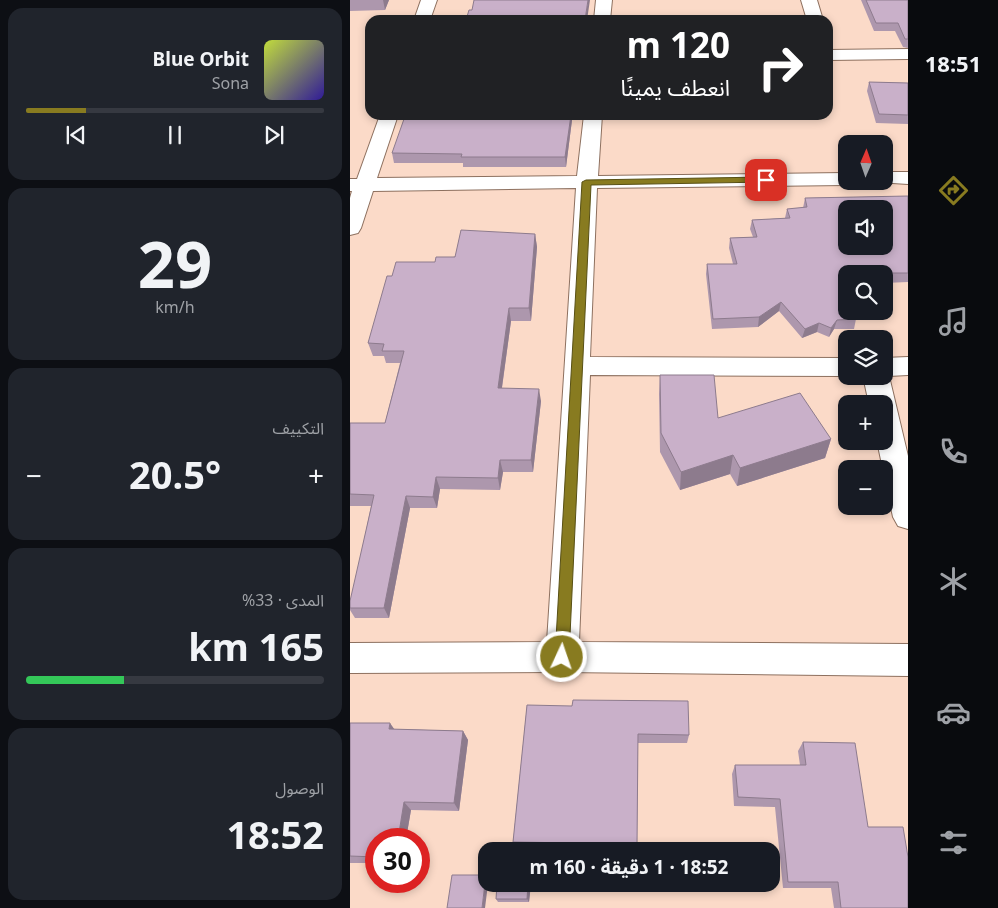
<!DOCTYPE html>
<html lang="ar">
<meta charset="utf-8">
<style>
body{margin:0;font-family:"Noto Sans","Noto Sans Arabic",sans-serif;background:#20242c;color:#f1f3f6;direction:rtl;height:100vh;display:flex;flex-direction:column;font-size:19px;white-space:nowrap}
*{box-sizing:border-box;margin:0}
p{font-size:16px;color:#9ea1a6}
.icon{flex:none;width:28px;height:28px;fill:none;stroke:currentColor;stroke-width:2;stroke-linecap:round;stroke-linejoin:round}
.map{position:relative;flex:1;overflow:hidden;direction:ltr}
.drawer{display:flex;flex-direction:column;gap:8px;padding:8px;background:#0d0f14;width:350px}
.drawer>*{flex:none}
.top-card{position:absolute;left:15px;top:15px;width:468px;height:105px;border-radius:15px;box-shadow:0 2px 8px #0003;direction:rtl;background:#202124;color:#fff;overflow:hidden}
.needle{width:32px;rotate:2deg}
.controls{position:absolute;left:488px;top:135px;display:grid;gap:10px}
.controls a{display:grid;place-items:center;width:55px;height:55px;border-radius:10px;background:#171b24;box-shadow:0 2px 8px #0003;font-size:25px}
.speed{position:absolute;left:15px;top:828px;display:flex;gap:10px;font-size:25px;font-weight:700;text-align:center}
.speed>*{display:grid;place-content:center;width:65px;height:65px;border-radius:50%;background:#171b24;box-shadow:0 2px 8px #0003;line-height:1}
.speed .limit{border:8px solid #d22;background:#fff;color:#111}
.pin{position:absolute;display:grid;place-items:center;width:42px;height:42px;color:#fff;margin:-21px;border-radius:10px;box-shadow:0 2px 8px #0006}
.me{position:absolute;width:55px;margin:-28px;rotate:3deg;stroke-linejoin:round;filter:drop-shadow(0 0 4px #0008)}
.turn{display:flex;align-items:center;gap:18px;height:105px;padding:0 20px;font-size:22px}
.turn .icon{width:65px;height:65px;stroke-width:2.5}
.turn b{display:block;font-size:35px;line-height:42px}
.big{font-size:38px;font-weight:700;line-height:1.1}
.drawer .card{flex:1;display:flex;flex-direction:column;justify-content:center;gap:8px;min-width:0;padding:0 18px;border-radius:15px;background:#20242c}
.drawer .dial{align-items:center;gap:0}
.dial b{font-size:65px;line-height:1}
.song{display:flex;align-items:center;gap:15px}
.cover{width:60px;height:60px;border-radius:8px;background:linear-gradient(135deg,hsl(70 70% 55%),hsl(250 70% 35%))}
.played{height:5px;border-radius:2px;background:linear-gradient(90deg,#887b20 20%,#363941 20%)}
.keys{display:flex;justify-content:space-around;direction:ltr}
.heat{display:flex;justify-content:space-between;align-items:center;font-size:28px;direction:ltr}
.charge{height:8px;border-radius:4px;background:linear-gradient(90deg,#34c759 33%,#363941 0)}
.trip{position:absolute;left:128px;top:842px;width:302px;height:50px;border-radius:15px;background:#171b24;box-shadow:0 2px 8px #0003;font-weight:700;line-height:50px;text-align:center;direction:rtl}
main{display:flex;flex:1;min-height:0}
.dock{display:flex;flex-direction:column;width:90px;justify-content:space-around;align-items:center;background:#090b0e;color:#9ea1a6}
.dock .icon{width:35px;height:35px}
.dock .current{color:#887b20}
.dock b{font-size:22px;color:#f1f3f6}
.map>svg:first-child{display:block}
</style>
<main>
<nav class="dock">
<b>18:51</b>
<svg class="icon current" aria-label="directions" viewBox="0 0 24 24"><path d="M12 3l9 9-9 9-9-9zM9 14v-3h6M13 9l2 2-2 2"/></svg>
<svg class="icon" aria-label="music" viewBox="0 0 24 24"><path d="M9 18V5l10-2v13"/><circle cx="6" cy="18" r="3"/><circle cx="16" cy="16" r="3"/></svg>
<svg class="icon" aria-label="phone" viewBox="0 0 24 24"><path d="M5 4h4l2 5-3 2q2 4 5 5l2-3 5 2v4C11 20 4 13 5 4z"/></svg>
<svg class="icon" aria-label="climate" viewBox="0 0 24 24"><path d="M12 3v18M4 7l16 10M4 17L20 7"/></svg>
<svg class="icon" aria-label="car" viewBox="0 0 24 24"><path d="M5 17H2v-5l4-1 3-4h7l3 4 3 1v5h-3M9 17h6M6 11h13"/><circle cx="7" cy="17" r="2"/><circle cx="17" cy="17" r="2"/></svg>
<svg class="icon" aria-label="filters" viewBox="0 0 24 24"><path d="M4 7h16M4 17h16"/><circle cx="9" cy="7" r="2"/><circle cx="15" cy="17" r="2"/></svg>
</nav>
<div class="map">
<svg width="558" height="908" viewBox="0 0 558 908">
<rect width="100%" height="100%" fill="#fbdac8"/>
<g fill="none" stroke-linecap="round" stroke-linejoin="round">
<g stroke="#8d705f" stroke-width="2">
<path id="minor" d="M 71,0 L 87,0 L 80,20 L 64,20 Z
M 246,0 L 262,0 L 260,20 L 244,20 Z
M 451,0 L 467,0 L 473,20 L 457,20 Z
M 558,49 L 558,59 L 478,60 L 478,50 Z
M 30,115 L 48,115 L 27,178 L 227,176 L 234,115 L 252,115 L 248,176 L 496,173 L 496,181 L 505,181 L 496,185 L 247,188 L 240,357 L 496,358 L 496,376 L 240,375 L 229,642 L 558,644 L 558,676 L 212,672 L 0,673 L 0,643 L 197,642 L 226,188 L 23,191 L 11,228 L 8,233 L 0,235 L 0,198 L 2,191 L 0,191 L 0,179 L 7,179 Z
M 534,172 L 558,172 L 558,184 L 527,182 L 534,181 Z
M 558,357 L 558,375 L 539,376 L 558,456 L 558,529 L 548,526 L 543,517 L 527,441 L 534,441 L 534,404 L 519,404 L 513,376 L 534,376 L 534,358 Z"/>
</g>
<use href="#minor" fill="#fff" fill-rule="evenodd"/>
</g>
<path fill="#ad97ad" d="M 0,0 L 39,0 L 35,10 L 0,11 Z
M 511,0 L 558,0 L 558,48 L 553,47 L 545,31 L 524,31 Z
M 519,82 L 558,83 L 558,124 L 526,123 L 517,91 Z
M 79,115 L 222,115 L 222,120 L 216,167 L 113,167 L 113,163 L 44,163 L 42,153 L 78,119 Z
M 558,196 L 558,282 L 534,283 L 534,274 L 496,274 L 496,311 L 506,319 L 504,329 L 484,329 L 479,337 L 467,332 L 452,338 L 429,311 L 408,327 L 362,329 L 356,274 L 357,264 L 383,264 L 379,248 L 380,238 L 403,237 L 400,229 L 402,220 L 435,218 L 437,209 L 453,208 L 455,198 Z
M 185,234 L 187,247 L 181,321 L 161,321 L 152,388 L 191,401 L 183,472 L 153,472 L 150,490 L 90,489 L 87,508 L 60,508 L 39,618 L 5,618 L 0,610 L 0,608 L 21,506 L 0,506 L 0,424 L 35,423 L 50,363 L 36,363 L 34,356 L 23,356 L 18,343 L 42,276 L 85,262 Z
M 310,375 L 368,418 L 481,439 L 475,458 L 387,486 L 380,474 L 330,490 L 310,452 L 309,394 Z
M 177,705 L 339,735 L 337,743 L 288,743 L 287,850 L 166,848 L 163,842 Z
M 0,723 L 45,729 L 113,731 L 118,740 L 109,811 L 61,810 L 56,839 L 26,839 L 26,863 L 0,863 Z
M 453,742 L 518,827 L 558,908 L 484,908 L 481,888 L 433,888 L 425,807 L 384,806 L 382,774 L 385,765 L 450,765 L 448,751 Z
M 147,884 L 181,884 L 179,902 L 148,902 L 146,899 Z"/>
<path fill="#8d7b8d" d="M 33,0 L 39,0 L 35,10 Z
M 238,0 L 240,0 L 237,20 L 235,20 Z
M 221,115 L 222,115 L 222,120 L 216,167 L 215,157 Z
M 185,234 L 187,247 L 181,321 L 179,308 Z
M 431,302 L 429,311 L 408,327 L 409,317 Z
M 159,308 L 161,321 L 150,401 L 148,388 Z
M 487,320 L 484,329 L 479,337 L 481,328 Z
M 469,323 L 467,332 L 452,338 L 455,329 Z
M 189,389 L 191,401 L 183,472 L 181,460 Z
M 481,439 L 475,458 L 387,486 L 390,468 Z
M 383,455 L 380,474 L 330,490 L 331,472 Z
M 150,460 L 153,472 L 150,490 L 148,478 Z
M 86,477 L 90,489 L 87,508 L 83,497 Z
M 56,496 L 60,508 L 39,618 L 34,608 Z
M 40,723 L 47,733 L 39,729 Z
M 113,731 L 118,740 L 109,811 L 104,803 Z
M 54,802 L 61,810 L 56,839 L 48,839 Z
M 136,875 L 136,884 L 138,884 L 135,908 L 132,908 Z
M 178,884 L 181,884 L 179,902 L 177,899 Z"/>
<path fill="#c9b0c9" stroke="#8d7b8d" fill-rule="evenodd" d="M 124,0 L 238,0 L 235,20 L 116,20 L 119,10 L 122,10 Z
M 516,0 L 558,0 L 558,39 L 555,39 L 548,23 L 526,23 Z
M 519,82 L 558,83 L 558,115 L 529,114 Z
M 79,115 L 221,115 L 215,157 L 111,157 L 112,154 L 42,153 L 54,119 L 78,119 Z
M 558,196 L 558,273 L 496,273 L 496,311 L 505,311 L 506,319 L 487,320 L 481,328 L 469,323 L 455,329 L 431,302 L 409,317 L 363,319 L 357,264 L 387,264 L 380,238 L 407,237 L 402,220 L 440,218 L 437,209 L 457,207 L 455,198 ZM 496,209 L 534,209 L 534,246 L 496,246 Z
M 111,230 L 185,234 L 179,308 L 159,308 L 148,388 L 189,389 L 181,460 L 150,460 L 148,478 L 86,477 L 83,497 L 56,496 L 34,608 L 0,608 L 0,601 L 24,495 L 0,494 L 0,423 L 35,423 L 54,351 L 32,351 L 34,344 L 18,343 L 37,276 L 42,276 L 46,262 L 85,262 L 86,257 L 105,257 Z
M 310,375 L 364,375 L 368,418 L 450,393 L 481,439 L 390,468 L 383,455 L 331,472 L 311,433 Z
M 223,700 L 338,701 L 339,735 L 288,734 L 287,844 L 163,842 L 177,705 L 222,706 Z
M 0,723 L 40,723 L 39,729 L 113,731 L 104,803 L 54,802 L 48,839 L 26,839 L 26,857 L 0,856 Z
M 453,742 L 505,743 L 518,827 L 553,827 L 558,857 L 558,908 L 491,908 L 488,882 L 438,882 L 430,799 L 388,797 L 385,765 L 456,765 Z
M 102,875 L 136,875 L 132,908 L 97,908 Z
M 147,884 L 178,884 L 177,899 L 146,899 Z"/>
<path fill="#887b20" stroke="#585015" d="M 416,177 L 419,178 L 419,182 L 241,185 L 219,657 L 217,661 L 212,663 L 207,661 L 205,657 L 232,182 L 236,180 Z"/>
</svg>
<div class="controls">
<a><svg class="needle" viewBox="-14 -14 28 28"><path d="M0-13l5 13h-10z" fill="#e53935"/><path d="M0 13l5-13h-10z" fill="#9ea1a6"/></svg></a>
<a><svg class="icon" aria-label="sound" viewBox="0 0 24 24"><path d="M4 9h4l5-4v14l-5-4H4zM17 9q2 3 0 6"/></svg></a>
<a><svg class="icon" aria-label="search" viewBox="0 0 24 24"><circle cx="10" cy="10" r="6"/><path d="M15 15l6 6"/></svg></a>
<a><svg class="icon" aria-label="layers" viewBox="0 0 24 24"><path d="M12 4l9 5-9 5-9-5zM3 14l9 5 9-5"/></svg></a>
<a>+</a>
<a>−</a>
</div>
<div class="speed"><div class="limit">30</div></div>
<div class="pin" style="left:416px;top:180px;background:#d93025"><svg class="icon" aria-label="arrive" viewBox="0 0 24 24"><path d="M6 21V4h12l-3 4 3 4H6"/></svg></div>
<svg class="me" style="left:212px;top:657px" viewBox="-20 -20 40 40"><circle r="17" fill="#887b20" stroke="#fff" stroke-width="3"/><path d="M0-11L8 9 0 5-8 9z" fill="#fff"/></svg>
<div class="trip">18:52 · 1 دقيقة · 160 m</div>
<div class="top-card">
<div class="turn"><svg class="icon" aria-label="right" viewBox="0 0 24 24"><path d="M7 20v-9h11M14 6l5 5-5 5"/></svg><div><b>120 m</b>انعطف يمينًا</div></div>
</div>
</div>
<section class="drawer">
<div class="card">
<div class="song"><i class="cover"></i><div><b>Blue Orbit</b><p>Sona</p></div></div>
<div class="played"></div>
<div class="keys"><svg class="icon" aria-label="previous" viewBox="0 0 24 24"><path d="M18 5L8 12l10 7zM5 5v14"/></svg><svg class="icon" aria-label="pause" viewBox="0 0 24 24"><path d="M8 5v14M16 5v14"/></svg><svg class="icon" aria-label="next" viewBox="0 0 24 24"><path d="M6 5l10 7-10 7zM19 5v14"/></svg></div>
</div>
<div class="card dial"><b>29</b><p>km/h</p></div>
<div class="card"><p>التكييف</p>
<div class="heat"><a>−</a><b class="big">20.5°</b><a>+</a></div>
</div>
<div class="card"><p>المدى · 33%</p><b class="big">165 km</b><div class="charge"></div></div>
<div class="card"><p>الوصول</p><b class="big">18:52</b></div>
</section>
</main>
